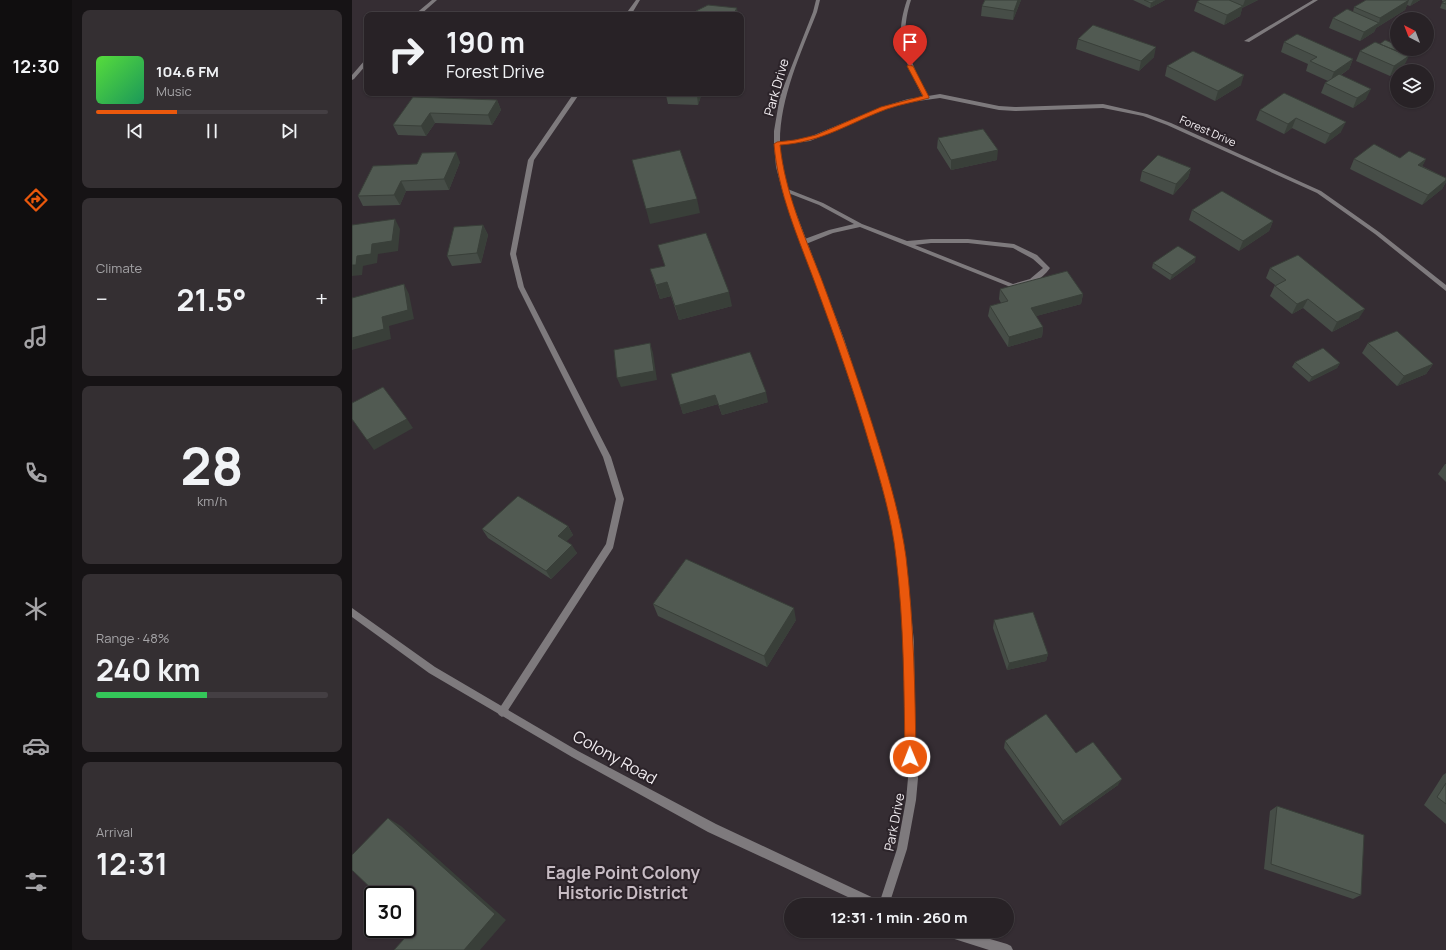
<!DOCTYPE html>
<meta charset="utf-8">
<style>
body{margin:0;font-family:Manrope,sans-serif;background:#342f32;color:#f1f3f6;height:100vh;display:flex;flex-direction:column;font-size:15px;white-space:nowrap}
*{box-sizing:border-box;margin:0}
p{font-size:13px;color:#a5a4a7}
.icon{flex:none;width:22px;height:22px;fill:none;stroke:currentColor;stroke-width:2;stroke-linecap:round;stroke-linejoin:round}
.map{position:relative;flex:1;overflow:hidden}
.details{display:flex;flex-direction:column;gap:10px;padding:10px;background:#161315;width:280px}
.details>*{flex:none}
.hud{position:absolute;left:12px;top:12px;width:380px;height:84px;border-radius:8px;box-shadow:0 1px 3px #0004,0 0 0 1px #443f43;background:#282226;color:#f1f3f6;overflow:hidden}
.needle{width:26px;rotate:318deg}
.controls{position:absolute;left:1038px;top:12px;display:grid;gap:8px}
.controls a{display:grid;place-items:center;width:44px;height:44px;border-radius:50%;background:#282226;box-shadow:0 1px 3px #0004,0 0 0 1px #443f43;font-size:20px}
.speed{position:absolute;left:12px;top:886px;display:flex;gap:8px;font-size:20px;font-weight:700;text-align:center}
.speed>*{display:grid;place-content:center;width:52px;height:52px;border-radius:50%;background:#282226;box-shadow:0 1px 3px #0004,0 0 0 1px #443f43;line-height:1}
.speed .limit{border:2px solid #111;border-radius:6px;background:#fff;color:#111}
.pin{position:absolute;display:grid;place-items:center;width:34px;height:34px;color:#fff;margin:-41px -17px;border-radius:50% 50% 50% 0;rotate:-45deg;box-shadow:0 0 4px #0007}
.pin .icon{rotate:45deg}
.me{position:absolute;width:44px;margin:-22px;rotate:359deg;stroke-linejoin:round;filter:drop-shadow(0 0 3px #0008)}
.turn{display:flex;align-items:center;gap:14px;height:84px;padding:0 16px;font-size:18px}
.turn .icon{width:52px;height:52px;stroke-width:2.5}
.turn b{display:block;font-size:28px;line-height:34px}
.big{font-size:30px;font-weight:700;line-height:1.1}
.details .card{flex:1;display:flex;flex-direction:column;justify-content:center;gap:6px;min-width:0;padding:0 14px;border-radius:8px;background:#342f32}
.details .dial{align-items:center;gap:0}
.dial b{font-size:52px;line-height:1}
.song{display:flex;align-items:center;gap:12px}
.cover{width:48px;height:48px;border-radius:6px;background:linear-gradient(135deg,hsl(110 70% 55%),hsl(150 70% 35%))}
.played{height:4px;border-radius:2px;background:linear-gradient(90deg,#ea580c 35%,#443f43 35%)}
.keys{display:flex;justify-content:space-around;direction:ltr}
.heat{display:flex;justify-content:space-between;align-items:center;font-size:22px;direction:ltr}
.charge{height:6px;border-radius:3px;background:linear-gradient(90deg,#34c759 48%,#443f43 0)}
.trip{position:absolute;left:432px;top:898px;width:230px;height:40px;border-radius:20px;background:#282226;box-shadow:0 1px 3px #0004,0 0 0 1px #443f43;font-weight:700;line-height:40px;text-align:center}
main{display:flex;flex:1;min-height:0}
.menu{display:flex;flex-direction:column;width:72px;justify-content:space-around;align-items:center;background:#100e0f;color:#a5a4a7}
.menu .icon{width:28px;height:28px}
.menu .on{color:#ea580c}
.menu b{font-size:18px;color:#f1f3f6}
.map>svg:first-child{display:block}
</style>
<main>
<nav class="menu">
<b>12:30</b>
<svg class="icon on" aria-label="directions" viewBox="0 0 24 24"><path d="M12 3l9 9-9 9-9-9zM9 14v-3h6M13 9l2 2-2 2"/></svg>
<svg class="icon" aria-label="music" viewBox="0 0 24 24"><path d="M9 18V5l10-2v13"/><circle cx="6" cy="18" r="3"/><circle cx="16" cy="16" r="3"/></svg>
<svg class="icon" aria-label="phone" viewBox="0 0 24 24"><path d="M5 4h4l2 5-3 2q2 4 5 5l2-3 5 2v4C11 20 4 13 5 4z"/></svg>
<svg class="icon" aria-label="climate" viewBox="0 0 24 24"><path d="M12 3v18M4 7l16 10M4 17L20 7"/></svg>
<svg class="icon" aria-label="car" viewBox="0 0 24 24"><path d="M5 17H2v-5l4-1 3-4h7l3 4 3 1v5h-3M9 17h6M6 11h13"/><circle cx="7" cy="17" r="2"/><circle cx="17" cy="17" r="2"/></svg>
<svg class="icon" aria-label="filters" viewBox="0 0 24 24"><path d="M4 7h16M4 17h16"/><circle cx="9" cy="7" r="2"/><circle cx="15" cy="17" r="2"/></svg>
</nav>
<section class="details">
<div class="card">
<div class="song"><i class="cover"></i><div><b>104.6 FM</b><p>Music</p></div></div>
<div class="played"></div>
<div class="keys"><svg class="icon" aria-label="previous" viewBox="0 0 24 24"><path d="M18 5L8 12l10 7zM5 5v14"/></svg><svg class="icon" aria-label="pause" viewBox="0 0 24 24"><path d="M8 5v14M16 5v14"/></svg><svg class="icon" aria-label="next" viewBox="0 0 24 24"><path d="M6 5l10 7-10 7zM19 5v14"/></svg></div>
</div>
<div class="card"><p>Climate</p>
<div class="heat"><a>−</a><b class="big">21.5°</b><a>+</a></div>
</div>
<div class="card dial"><b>28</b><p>km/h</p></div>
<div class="card"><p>Range · 48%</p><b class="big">240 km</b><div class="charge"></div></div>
<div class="card"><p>Arrival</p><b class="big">12:31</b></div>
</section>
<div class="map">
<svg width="1094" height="950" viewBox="0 0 1094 950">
<rect width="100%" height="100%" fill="#352d33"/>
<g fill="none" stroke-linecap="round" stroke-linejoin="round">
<path fill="#7e7a7d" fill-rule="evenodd" d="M 284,0 L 288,0 L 279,15 L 273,15 Z
M 222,93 L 228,93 L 182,160 L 164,254 L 172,287 L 259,457 L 272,499 L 261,548 L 153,715 L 150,717 L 147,715 L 145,712 L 147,709 L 254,544 L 264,499 L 251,457 L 166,287 L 158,254 L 176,160 Z
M 433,188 L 471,203 L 510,224 L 555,241 L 579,239 L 616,239 L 662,244 L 685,255 L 698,268 C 689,281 676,286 661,288 L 508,227 L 481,233 L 454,244 L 450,244 L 450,240 L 477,230 L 502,224 L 467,205 L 431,191 L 430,190 ZM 579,243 L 616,243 L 661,248 L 681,259 L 691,268 L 678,279 L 661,284 L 563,245 Z"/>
<path fill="#7e7a7d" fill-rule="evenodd" d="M 80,0 L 85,0 L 68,15 L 62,15 Z
M 464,0 L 468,0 L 465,12 C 449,53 428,97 428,142 L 455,138 L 530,107 L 556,99 L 571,97 C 553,60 541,41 555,0 L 559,0 C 546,40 558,60 576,96 L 588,94 L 647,106 L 663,107 L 751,104 L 795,114 L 819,123 L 969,191 L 1027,232 L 1094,285 L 1094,291 L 1023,234 L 965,193 L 815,125 L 791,116 L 751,108 L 663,111 L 647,110 L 588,98 L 559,102 L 534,109 L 458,141 L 428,145 L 430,167 L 438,197 L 492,339 L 527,446 L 546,517 L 553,556 L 562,642 L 563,757 L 566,778 L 564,800 L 555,849 L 537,905 L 513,905 L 356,832 L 220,757 L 77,673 L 0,617 L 0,608 L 83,667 L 226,751 L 364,824 L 528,901 L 545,849 L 554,800 L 556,778 L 553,757 L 552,642 L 545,556 L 538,517 L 519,446 L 484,339 L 432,197 L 424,167 L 422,144 L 422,131 L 428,96 L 461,12 Z
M 961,0 L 966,0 L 897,42 L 892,41 Z
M 15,59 L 15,64 L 2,79 L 0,80 L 0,75 L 13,60 Z
M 588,931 L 611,931 L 655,944 L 659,946 L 661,950 L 637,950 L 593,936 L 589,935 Z"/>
</g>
<path fill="#464d47" d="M 633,0 L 669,0 L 661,20 L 629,16 L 630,6 Z
M 781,0 L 813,0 L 798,8 Z
M 848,0 L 906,0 L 890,8 L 888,16 L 872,25 L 842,11 L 845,2 Z
M 1014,0 L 1068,0 L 1058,6 L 1055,5 L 1053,10 L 1024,28 L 1022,32 L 1008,41 L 977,28 L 981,18 L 1001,12 L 1002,7 Z
M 1090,0 L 1094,0 L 1094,10 L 1088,8 L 1090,3 L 1092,2 L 1090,1 Z
M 726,39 L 802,57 L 787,71 L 724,49 Z
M 932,42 L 1001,59 L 997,69 L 989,75 L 1014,99 L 1001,108 L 969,93 L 973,83 L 976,81 L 954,71 L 956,64 L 929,52 Z
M 1008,51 L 1052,54 L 1052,66 L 1038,76 L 1004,61 Z
M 815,66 L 889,85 L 863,101 L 813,76 Z
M 350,93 L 346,105 L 316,104 L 314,95 Z
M 932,93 L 989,132 L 973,144 L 940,128 L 932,134 L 904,120 L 908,110 Z
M 61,97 L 145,100 L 149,110 L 140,125 L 83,123 L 74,136 L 46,135 L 41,125 Z
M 586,138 L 645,160 L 599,170 L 585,148 Z
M 1048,158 L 1074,159 L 1070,166 L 1094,178 L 1094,182 L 1090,189 L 1070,205 L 998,169 L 1002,159 Z
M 108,162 L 97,190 L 54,191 L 48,205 L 11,206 L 6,196 L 65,164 Z
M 839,168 L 836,178 L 821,195 L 788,181 L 790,171 Z
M 840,210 L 921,221 L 917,231 L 887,251 L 837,220 Z
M 131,225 L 136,235 L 129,263 L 100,266 L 95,256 Z
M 306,245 L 380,306 L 327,320 L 319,296 L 308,299 L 298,269 L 313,266 Z
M 843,262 L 818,280 L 800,268 L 801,263 Z
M 918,268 L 1007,318 L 980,332 L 951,308 L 940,314 L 918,296 L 923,285 L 914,278 Z
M 648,289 L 731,294 L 729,304 L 684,316 L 691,327 L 690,337 L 656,347 L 636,316 L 638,306 L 649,303 L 647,299 Z
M 1016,343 L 1081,364 L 1074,374 L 1045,386 L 1010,353 Z
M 943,362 L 988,363 L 985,368 L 957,382 L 940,367 Z
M 319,374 L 416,402 L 370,415 L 366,404 L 331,414 Z
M 1093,464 L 1094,464 L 1094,482 L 1086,474 Z
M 216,526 L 221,535 L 214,541 L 225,553 L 199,579 L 136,538 L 130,529 Z
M 301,604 L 444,620 L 415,667 L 306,616 Z
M 642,620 L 696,654 L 694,661 L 655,670 L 641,628 Z
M 653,741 L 724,753 L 766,785 L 708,826 L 652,748 Z
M 1094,773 L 1094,824 L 1072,805 L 1091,775 Z
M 925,806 L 1009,895 L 1001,899 L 912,869 L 918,811 Z"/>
<path fill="#393f39" d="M 666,0 L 669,0 L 661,20 L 662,11 Z
M 805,0 L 813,0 L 798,8 L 799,3 Z
M 893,0 L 906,0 L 890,8 Z
M 1057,0 L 1053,10 L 1024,28 L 1022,32 L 1008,41 L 1012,32 L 1027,23 L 1028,18 Z
M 1061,0 L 1068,0 L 1058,6 Z
M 891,6 L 888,16 L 872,25 L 875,15 Z
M 385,8 L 386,15 L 381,15 Z
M 804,47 L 802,57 L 787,71 L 789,61 Z
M 1054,49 L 1051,54 L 1046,54 Z
M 1057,56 L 1052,66 L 1038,76 L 1042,66 Z
M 1001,59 L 997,69 L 978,82 L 982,72 Z
M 892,75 L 889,85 L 863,101 L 866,91 Z
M 1019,89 L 1014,99 L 1001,108 L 1005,98 Z
M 345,93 L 350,93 L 346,105 L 345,95 Z
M 145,100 L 149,110 L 140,125 L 136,115 Z
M 78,113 L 83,123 L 74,136 L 69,126 Z
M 944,118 L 940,128 L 932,134 L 936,124 Z
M 994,122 L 989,132 L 973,144 L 978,134 Z
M 646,150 L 645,160 L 599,170 L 599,160 Z
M 104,152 L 108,162 L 97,190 L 92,179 Z
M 1074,159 L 1069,169 L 1066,165 Z
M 839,168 L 836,178 L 821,195 L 824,184 Z
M 1094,180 L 1094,182 L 1090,189 L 1070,205 L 1076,195 Z
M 49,181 L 54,191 L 48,205 L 42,195 Z
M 345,199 L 348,213 L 298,224 L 294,209 Z
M 43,219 L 48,229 L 46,251 L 26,254 L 25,263 L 11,266 L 10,275 L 0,276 L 0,265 L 5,256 L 20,244 Z
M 921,221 L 917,231 L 887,251 L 891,241 Z
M 131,225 L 136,235 L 129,263 L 125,253 Z
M 844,257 L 843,262 L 818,280 L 820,275 Z
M 315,282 L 319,296 L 308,299 L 304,285 Z
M 52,284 L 57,294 L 62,319 L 37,326 L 39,339 L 0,350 L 0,338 Z
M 377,292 L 380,306 L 327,320 L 323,306 Z
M 731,294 L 729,304 L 677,318 L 679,308 Z
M 956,299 L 951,308 L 940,314 L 945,304 Z
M 1013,309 L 1007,318 L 980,332 L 985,322 Z
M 691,327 L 690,337 L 656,347 L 657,337 Z
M 298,343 L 301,353 L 305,380 L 269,387 L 265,378 Z
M 988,363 L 985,368 L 957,382 L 960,377 Z
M 1081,364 L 1074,374 L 1045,386 L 1052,376 Z
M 414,392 L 416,402 L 370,415 L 367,406 Z
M 363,395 L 366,404 L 331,414 L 328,405 Z
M 55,419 L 61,428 L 22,450 L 15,440 Z
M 216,526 L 221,535 L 211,545 L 206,536 Z
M 220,545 L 225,553 L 199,579 L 194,571 Z
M 442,608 L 444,620 L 415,667 L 412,656 Z
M 696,654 L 694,661 L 655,670 L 657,663 Z
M 770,779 L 766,785 L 708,826 L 711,821 Z
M 36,818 L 49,826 L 154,920 L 128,950 L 112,950 Z"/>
<path fill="#515a52" stroke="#393f39" d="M 633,0 L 666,0 L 662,11 L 630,6 Z
M 792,0 L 805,0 L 799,3 Z
M 848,0 L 877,0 L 891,6 L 875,15 L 845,2 Z
M 1014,0 L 1057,0 L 1028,18 L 1002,7 Z
M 1094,0 L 1094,4 L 1090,3 Z
M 356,5 L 385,8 L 381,15 L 342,15 L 344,11 Z
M 995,9 L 1027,23 L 1012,32 L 981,18 Z
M 741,25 L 804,47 L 789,61 L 726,39 Z
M 945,34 L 1001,59 L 982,72 L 958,61 L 965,57 L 932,42 Z
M 1033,40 L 1045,45 L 1045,49 L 1054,49 L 1049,53 L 1028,44 Z
M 1023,42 L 1057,56 L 1042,66 L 1008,51 Z
M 841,51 L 892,75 L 866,91 L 815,66 Z
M 987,74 L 1019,89 L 1005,98 L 973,83 Z
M 314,93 L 345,93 L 345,95 L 314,95 Z
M 932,93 L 994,122 L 978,134 L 944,118 L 936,124 L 908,110 Z
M 61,97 L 145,100 L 136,115 L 78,113 L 69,126 L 41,125 Z
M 631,129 L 646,150 L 599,160 L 586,138 Z
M 1022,144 L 1048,158 L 1057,151 L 1074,159 L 1066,165 L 1094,178 L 1094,180 L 1076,195 L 1002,159 Z
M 328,150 L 345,199 L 294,209 L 280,160 Z
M 104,152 L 92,179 L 49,181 L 42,195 L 6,196 L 21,166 L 65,164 L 70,153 Z
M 806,155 L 839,168 L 824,184 L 790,171 Z
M 870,191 L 921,221 L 891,241 L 840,210 Z
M 43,219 L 40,241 L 20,244 L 19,254 L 5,256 L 4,265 L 0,265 L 0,225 Z
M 131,225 L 125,253 L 95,256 L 102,227 Z
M 354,233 L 377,292 L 323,306 L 315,282 L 304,285 L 298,269 L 313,266 L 306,245 Z
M 826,246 L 844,257 L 820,275 L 801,263 Z
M 946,255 L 1013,309 L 985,322 L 956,299 L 945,304 L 923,286 L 934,280 L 918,268 Z
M 715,271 L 731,294 L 679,308 L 691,327 L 657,337 L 638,306 L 656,301 L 648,289 Z
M 52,284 L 56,310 L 30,317 L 32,329 L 0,338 L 0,298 Z
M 1045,331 L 1081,364 L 1052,376 L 1016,343 Z
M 298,343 L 302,371 L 265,378 L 262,350 Z
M 971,348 L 988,363 L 960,377 L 943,362 Z
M 398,352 L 414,392 L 367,406 L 363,395 L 328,405 L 319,374 Z
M 31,387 L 55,419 L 15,440 L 0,419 L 0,403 Z
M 166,496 L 216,526 L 206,536 L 220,545 L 194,571 L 130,529 Z
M 334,559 L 442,608 L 412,656 L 301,604 Z
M 681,612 L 696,654 L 657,663 L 642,620 Z
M 694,714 L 724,753 L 741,742 L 770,779 L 711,821 L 653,741 Z
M 1094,783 L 1094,804 L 1085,797 Z
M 925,806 L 1012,835 L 1009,895 L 919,864 Z
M 36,818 L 143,914 L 112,950 L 42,950 L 61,929 L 55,923 L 55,895 L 26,895 L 0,870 L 0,855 Z"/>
<path fill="#ea580c" stroke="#983908" d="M 556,65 L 561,66 L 577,97 L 577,98 C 563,102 549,104 535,109 C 497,123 471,142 428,145 C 433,192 452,235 469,278 C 490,334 510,390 527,446 C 538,482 549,520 554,557 C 562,624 563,690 564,757 L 562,761 L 558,762 L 554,761 L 553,757 C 552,690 552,623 544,557 C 540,519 529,482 518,446 C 502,391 483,337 463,283 C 446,237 426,193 422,144 L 425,142 L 443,140 L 464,135 L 529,107 L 571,96 L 555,66 Z"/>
<g text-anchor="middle" stroke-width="4" stroke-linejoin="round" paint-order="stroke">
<g font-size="11" fill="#f1ecf0" stroke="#2b2329">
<text transform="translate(856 131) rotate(24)" y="4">Forest Drive</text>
</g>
<g font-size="13" fill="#f1ecf0" stroke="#2b2329">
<text transform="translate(424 87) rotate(-74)" y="5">Park Drive</text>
<text transform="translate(542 822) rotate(-79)" y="5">Park Drive</text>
</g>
<g font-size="16" fill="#f1ecf0" stroke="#2b2329">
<text transform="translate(263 757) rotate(29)" y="6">Colony Road</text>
</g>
<g font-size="17" font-weight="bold" fill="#c7bcc4" stroke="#2b2329">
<text x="271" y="879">Eagle Point Colony<tspan x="271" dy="20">Historic District</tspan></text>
</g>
</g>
</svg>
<div class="controls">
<a><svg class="needle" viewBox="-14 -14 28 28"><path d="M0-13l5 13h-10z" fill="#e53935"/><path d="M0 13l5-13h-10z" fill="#a5a4a7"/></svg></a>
<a><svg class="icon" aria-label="layers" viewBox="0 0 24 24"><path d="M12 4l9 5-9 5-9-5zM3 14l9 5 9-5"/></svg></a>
</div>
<div class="speed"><div class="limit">30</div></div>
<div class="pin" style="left:558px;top:66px;background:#d93025"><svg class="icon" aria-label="arrive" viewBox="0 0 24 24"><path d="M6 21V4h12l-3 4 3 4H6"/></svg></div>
<svg class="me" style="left:558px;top:757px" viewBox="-20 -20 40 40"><circle r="17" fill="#ea580c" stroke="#fff" stroke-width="3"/><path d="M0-11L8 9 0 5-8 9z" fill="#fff"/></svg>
<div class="trip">12:31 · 1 min · 260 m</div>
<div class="hud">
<div class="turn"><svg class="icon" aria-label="right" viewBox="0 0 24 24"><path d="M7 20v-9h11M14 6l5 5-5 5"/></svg><div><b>190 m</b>Forest Drive</div></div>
</div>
</div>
</main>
